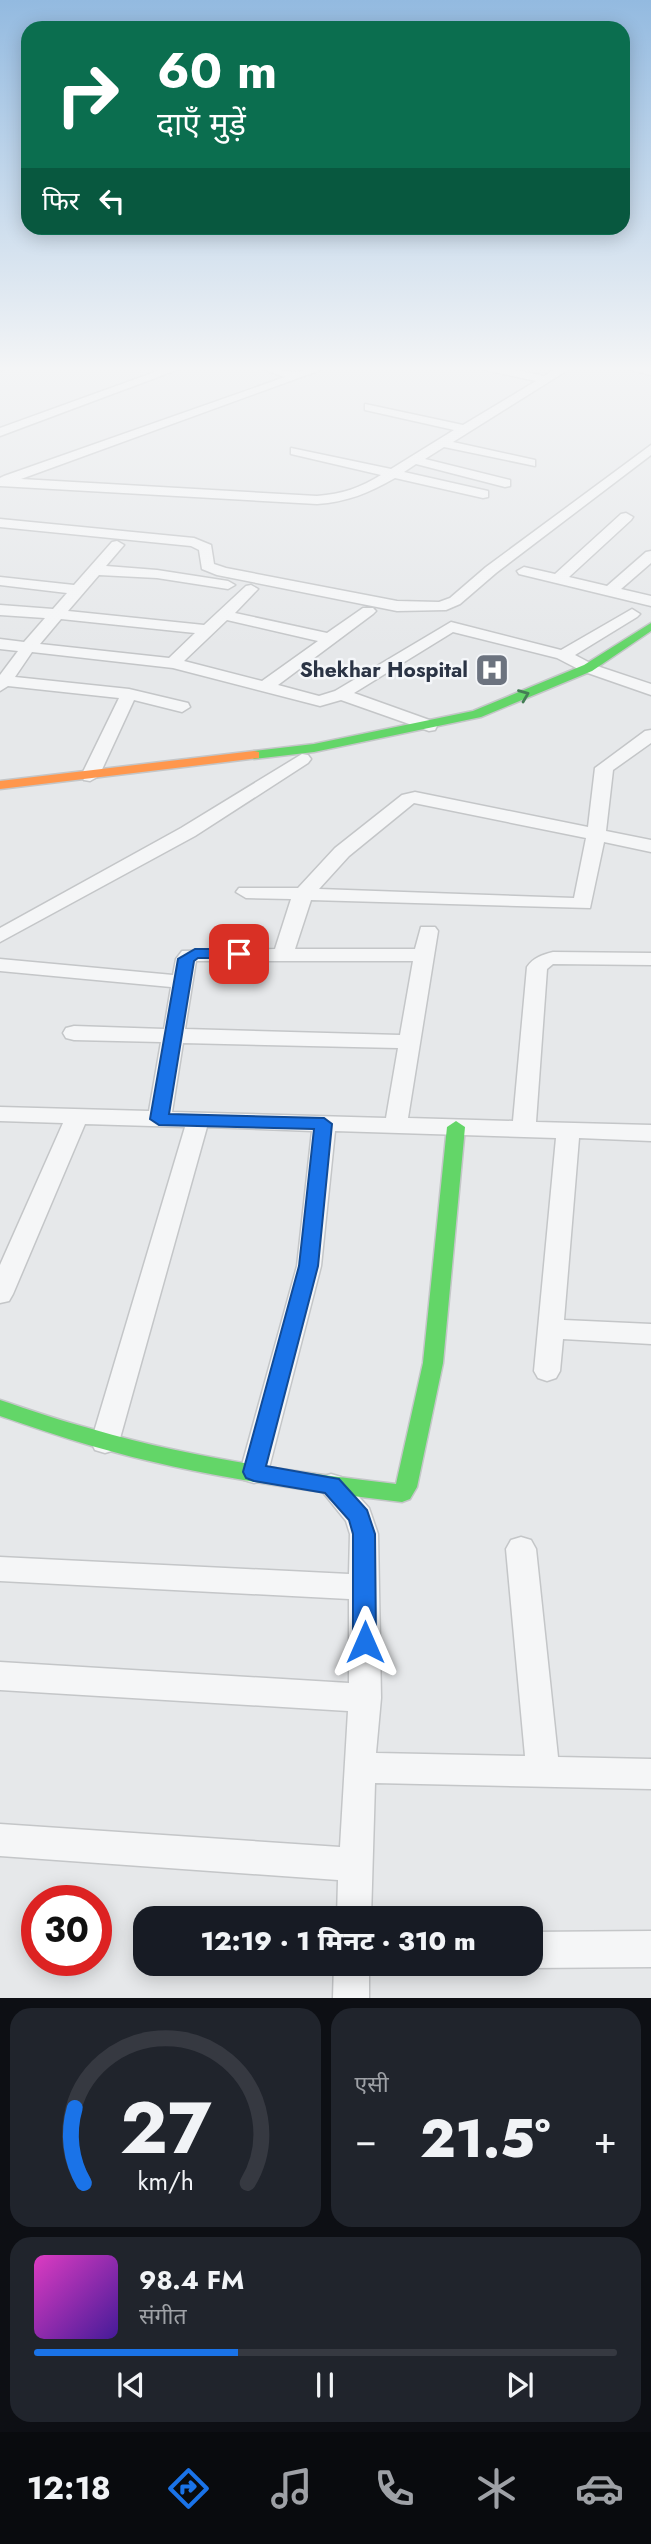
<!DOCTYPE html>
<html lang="hi">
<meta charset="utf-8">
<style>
body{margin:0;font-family:Jost,"Noto Sans Devanagari",sans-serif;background:#20242c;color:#f1f3f6;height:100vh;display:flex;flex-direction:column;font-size:26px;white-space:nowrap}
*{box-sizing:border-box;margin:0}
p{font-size:23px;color:#9ea1a6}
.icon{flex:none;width:38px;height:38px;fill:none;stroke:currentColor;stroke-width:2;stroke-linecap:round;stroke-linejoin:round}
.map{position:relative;height:1998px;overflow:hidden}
.side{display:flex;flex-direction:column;gap:10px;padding:10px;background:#0d0f14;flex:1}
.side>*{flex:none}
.banner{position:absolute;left:21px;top:21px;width:609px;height:214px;border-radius:21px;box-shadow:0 4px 18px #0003;background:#0b6e4f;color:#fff;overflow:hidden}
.speed{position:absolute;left:21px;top:1885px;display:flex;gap:14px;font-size:35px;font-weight:700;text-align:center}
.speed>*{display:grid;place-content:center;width:91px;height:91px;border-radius:50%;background:#171b24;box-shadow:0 4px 18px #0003;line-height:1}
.speed .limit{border:10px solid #d22;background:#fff;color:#111}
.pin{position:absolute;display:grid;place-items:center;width:60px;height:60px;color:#fff;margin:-30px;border-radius:14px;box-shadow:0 4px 10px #0006}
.me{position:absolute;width:77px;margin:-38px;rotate:0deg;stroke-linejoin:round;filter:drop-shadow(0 0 5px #0008)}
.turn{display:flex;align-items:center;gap:24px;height:147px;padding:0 21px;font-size:32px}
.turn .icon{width:91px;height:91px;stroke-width:2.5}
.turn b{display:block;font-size:49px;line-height:60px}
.then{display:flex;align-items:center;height:66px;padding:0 21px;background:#0003;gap:14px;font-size:26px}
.big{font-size:52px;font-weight:800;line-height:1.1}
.side .card{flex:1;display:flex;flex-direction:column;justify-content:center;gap:10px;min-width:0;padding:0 24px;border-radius:21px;background:#20242c}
.side .dial{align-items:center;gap:0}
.dial svg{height:182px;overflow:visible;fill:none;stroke:#363941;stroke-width:7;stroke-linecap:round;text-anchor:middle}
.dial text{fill:#f1f3f6;stroke:none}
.song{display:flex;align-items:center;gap:21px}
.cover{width:84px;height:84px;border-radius:10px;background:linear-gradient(135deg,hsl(310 70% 55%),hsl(260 70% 35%))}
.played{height:7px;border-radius:4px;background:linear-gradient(90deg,#1a73e8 35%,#363941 35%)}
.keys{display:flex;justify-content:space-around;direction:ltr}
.heat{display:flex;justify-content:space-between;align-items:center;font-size:38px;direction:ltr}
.side .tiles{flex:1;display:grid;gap:10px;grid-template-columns:1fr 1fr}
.card:last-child{grid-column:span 2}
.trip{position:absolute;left:133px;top:1906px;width:410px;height:70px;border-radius:21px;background:#171b24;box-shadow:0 4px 18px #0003;font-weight:800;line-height:70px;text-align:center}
.tab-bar{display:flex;height:112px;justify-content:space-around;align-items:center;background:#090b0e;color:#9ea1a6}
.tab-bar .icon{width:49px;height:49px}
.tab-bar .on{color:#1a73e8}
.tab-bar b{font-size:32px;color:#f1f3f6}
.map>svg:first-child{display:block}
</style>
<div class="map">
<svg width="651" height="1998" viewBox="0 0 651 1998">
<rect width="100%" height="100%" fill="#e6e8ea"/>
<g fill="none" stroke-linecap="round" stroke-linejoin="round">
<g stroke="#c4c6c8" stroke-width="3">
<path id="street" d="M 0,368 L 7,368 L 0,371 Z
M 166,368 L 182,368 L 0,436 L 0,428 Z
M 259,368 C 272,367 287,373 298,372 C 308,370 315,367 326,368 L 21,479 L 317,496 C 342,494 360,488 381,475 L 291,454 L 291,448 L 391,469 L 454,430 L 365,410 L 365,404 L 463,425 L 536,381 L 485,370 L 483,368 L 505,368 L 544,376 L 557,368 L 571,368 L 453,442 L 535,460 L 535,466 L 444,447 L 425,459 L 510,480 L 510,486 L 505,487 L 416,464 L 404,472 L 488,491 L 488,497 L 483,498 L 395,478 C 369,493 347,502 317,504 L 0,486 L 0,478 L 4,476 L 285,377 Z
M 624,368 L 651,368 L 651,375 Z
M 651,445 L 651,455 L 496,573 L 460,604 L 446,610 L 397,611 L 217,575 L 202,569 L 199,550 L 191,546 L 0,527 L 0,519 L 194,538 L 211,545 L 214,564 L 226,568 L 397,601 L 439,602 L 450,598 L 486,567 Z
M 626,513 L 633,517 L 631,520 L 569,577 L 607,586 L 646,552 L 651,551 L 651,563 L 621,589 L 651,596 L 651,606 L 519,574 L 517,571 L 524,567 L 555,574 L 621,514 Z
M 117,541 L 124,545 L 106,566 L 157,570 L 228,581 L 235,585 L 228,589 L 157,578 L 99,575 L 68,611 L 204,625 L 246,586 L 251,585 L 258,589 L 235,613 L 327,633 L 363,608 L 373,608 L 376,611 L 373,614 L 278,685 L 319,696 L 335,691 L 451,622 L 561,650 L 632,609 L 640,614 L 637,617 L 575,655 L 594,665 L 651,684 L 651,695 L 582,671 L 557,658 L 453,632 L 354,693 L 435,722 L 437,726 L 435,730 L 429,731 L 341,700 L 320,706 L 173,668 L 32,652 L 15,677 L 129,689 L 188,703 L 190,707 L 182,712 L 134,700 L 99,776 L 90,781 L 84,780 L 81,776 L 119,698 L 8,686 L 0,691 L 0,675 L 18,651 L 0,649 L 0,639 L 24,642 L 45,618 L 0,615 L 0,605 L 53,609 L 67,593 L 0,585 L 0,577 L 74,585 L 112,542 ZM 61,619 L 195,633 L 169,658 L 40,644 ZM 227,620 L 318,641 L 262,681 L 184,661 Z
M 651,730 L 651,743 L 613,770 L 606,831 L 651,840 L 651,852 L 604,842 L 590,908 L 311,900 L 295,949 L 415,949 L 421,927 L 435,927 L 438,931 L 408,1118 L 513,1121 L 527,967 C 534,957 542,955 553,952 L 651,953 L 651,965 L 553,964 L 547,969 L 536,1122 L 651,1125 L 651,1141 L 579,1138 L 564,1320 L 651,1324 L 651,1344 L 563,1339 L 560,1371 L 556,1378 L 547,1381 L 538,1378 L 534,1371 L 556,1138 L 335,1131 L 321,1266 L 268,1472 L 264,1480 L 254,1483 L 244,1480 L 240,1472 L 297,1266 L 312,1131 L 207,1127 L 119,1442 L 115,1450 L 105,1453 L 95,1450 L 91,1442 L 185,1127 L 85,1124 L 13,1294 L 9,1301 L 0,1303 L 0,1265 L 63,1123 L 0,1121 L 0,1107 L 149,1111 L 161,1042 L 74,1040 L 66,1038 L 63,1033 L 66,1028 L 74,1026 L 164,1029 L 171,987 L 0,971 L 0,959 L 173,975 L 176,959 L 182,951 L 275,949 L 291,899 L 246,898 L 236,892 L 239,888 L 298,888 L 335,848 L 402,795 L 415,792 L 588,827 L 595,768 L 645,731 ZM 414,803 L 586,838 L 574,898 L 319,889 L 349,856 ZM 196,961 L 413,961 L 400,1035 L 185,1029 ZM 183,1043 L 398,1048 L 386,1118 L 172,1112 Z
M 302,754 L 308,755 L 311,759 L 308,763 L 195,836 L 0,942 L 0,928 L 181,828 Z
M 331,1474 L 341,1477 L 369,1508 L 378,1534 L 381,1698 L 376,1753 L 525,1756 L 506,1549 L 511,1540 L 521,1537 L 531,1540 L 536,1549 L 558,1757 L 651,1759 L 651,1789 L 375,1783 L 371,1918 L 337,1918 L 338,1880 L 0,1856 L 0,1824 L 340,1847 L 348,1711 L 0,1690 L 0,1662 L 349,1683 L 349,1599 L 0,1581 L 0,1557 L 349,1574 L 350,1534 L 346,1521 L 317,1485 L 321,1477 Z
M 651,1931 L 651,1967 L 530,1968 L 520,1964 L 530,1964 L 530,1932 Z
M 334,1964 L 369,1964 L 369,1998 L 333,1998 Z"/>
</g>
<g stroke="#c4c6c8" stroke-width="3">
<path id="fast" d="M 651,623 L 651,631 L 592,671 L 481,717 L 314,752 L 254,759 L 247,755 L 254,751 L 314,744 L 473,711 L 584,665 Z
M 456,1121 L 465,1127 L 443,1363 L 417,1487 L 410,1499 L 402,1502 C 298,1490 192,1475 92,1446 C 61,1437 30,1426 0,1416 L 0,1400 C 30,1410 61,1421 92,1429 C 190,1458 295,1472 396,1484 L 423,1363 L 447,1127 Z"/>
</g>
<g stroke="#c4c6c8" stroke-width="3">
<path id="slow" d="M 254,751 L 259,752 L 259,758 L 0,789 L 0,781 Z"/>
</g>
<use href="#street" fill="#f5f6f7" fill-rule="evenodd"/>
<use href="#fast" fill="#63d668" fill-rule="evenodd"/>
<use href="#slow" fill="#ff974d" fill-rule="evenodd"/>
</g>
<defs><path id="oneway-chevron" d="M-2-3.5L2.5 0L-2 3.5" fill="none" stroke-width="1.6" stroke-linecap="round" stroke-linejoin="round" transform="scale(1.75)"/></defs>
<use stroke="#447d55" href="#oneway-chevron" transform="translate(524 695) rotate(-22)"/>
<linearGradient id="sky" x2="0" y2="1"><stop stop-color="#93bae0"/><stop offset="0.57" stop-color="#f4f5f6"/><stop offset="1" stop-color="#f4f5f6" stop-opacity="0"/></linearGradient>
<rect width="651" height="647" fill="url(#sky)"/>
<path fill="#1a73e8" stroke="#114b97" stroke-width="2" d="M 195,949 L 239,949 L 247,954 L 239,958 L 198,958 L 194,961 L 169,1114 L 324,1118 L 332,1124 L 318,1266 L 266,1466 L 339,1479 L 367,1510 L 375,1534 L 376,1642 L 373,1650 L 365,1652 L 357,1650 L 353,1642 L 353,1534 L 349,1520 L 325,1493 L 254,1481 L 246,1478 L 243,1472 L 299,1266 L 314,1129 L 159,1125 L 150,1119 L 178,959 Z"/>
<defs>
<g id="hospital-square" transform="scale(1.75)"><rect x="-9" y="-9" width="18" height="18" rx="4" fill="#6c737f" stroke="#f4f6f9"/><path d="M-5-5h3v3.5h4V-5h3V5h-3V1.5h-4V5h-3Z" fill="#fff"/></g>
</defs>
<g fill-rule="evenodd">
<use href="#hospital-square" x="492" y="670"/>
</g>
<g text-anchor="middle" stroke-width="5" stroke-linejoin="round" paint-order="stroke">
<g font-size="21" font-weight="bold" fill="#2b3445" stroke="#f4f6f9" text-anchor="end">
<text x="468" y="677">Shekhar Hospital</text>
</g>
</g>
</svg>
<div class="speed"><div class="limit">30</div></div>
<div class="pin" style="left:239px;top:954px;background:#d93025"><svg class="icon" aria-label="arrive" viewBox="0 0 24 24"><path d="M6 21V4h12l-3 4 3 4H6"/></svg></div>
<svg class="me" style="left:365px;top:1642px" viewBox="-20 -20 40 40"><path d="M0-17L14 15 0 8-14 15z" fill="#1a73e8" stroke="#fff" stroke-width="4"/></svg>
<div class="trip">12:19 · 1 मिनट · 310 m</div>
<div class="banner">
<div class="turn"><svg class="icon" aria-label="right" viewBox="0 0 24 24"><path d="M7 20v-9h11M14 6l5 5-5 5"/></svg><div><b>60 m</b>दाएँ मुड़ें</div></div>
<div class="then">फिर<svg class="icon" aria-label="left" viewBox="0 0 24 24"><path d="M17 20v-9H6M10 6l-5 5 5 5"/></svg></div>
</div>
</div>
<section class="side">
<div class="tiles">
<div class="card dial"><svg viewBox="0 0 100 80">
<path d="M14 69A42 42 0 1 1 86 69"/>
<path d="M14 69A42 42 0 0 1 10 36" stroke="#1a73e8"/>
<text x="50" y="56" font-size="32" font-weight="700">27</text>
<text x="50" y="72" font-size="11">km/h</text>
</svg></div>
<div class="card"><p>एसी</p>
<div class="heat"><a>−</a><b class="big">21.5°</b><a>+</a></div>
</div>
<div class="card">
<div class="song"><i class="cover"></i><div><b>98.4 FM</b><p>संगीत</p></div></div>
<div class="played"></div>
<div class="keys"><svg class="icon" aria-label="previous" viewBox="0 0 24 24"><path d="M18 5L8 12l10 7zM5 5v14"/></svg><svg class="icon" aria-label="pause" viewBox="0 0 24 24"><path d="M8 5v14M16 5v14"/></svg><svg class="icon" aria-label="next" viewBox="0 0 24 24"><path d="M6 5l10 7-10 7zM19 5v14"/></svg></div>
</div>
</div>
</section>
<nav class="tab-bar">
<b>12:18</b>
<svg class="icon on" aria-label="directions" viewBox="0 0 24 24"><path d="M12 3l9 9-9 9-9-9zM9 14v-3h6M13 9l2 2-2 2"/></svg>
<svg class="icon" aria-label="music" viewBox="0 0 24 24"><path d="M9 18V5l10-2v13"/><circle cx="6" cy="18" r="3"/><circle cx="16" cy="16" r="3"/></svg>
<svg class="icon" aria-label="phone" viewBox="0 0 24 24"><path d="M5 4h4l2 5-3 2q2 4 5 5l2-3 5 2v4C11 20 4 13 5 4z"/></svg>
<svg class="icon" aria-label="climate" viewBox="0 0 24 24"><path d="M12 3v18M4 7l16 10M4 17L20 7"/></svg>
<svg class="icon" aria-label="car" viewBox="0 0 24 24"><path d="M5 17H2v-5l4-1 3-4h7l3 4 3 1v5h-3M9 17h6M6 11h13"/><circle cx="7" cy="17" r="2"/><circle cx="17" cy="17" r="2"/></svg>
</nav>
